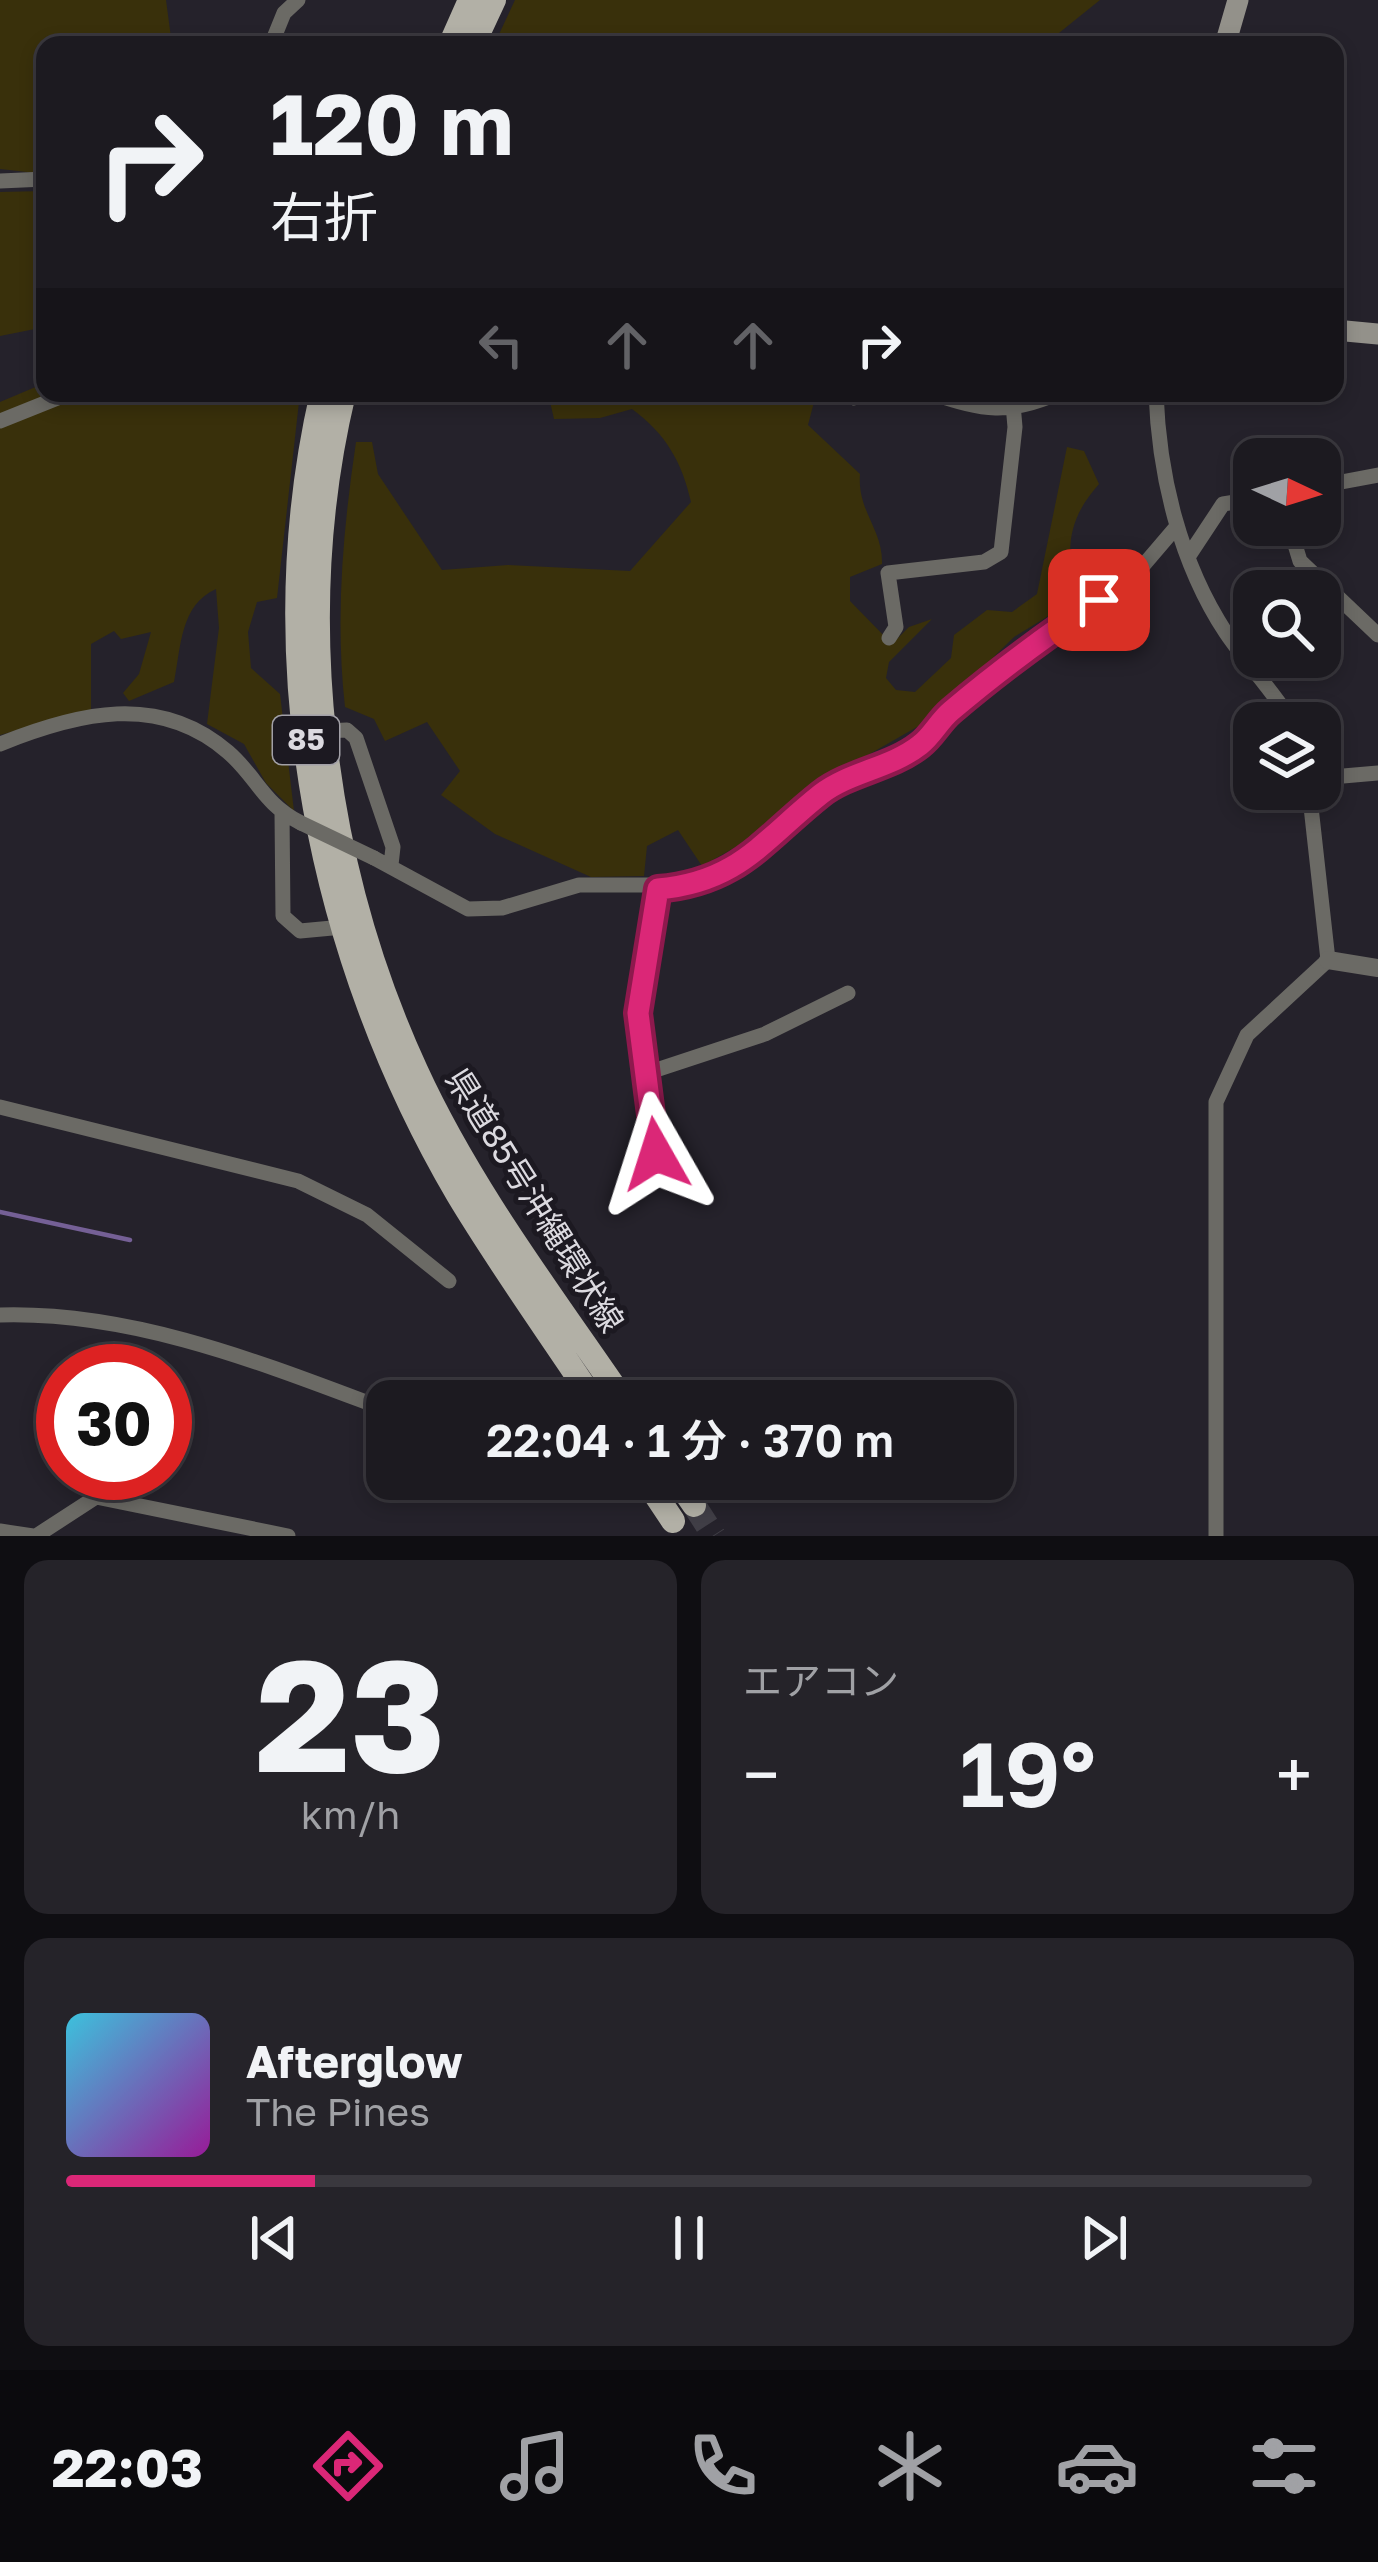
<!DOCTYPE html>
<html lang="ja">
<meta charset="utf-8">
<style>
body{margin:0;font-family:"Golos Text","Noto Sans JP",sans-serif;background:#252329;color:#f1f3f6;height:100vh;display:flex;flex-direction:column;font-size:45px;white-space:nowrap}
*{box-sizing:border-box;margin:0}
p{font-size:39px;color:#a0a1a5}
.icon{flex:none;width:66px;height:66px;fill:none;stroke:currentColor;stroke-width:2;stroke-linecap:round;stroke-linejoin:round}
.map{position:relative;height:1536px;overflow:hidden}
.sheet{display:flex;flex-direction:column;gap:24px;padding:24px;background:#0f0e12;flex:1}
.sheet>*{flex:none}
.top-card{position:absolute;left:36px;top:36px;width:1308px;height:366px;border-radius:24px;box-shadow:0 6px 18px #0003,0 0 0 3px #3a383e;background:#1c1a20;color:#f1f3f6;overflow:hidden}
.needle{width:78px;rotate:94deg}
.tools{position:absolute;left:1233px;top:438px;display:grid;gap:24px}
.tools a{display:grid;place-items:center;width:108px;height:108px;border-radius:24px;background:#1c1a20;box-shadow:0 6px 18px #0003,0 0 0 3px #3a383e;font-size:60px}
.speed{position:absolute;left:36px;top:1344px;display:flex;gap:24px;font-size:60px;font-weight:700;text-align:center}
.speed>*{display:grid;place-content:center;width:156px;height:156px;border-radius:50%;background:#1c1a20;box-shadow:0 6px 18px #0003,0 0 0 3px #3a383e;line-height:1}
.speed .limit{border:18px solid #d22;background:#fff;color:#111}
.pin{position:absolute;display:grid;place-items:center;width:102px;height:102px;color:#fff;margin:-51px;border-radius:24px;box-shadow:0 6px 18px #0006}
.me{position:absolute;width:132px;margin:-66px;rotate:354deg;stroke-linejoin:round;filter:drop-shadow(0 0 9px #0008)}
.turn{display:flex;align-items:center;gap:42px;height:252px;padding:0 36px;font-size:54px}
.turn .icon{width:156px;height:156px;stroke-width:2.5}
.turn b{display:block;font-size:84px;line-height:102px}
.lanes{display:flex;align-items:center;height:114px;padding:0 36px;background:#0003;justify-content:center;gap:60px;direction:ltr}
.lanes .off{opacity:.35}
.big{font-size:90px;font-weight:600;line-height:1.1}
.sheet .tile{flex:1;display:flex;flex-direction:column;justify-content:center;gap:18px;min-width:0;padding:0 42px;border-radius:24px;background:#252329}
.sheet .dial{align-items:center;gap:0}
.dial b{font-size:156px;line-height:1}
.song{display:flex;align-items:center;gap:36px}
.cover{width:144px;height:144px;border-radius:18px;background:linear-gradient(135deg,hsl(190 70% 55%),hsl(300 70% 35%))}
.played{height:12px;border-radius:6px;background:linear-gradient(90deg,#db2777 20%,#3a383e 20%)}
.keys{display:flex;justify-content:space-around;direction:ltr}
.heat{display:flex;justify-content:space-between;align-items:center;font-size:66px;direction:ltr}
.sheet .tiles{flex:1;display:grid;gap:24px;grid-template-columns:1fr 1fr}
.tile:last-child{grid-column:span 2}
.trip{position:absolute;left:366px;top:1380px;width:648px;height:120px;border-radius:24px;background:#1c1a20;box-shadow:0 6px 18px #0003,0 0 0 3px #3a383e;font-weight:600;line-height:120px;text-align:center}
.dock{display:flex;height:192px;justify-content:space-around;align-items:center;background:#0b0a0d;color:#a0a1a5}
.dock .icon{width:84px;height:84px}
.dock .selected{color:#db2777}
.dock b{font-size:54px;color:#f1f3f6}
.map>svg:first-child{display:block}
</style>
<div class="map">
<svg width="1378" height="1536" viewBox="0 0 1378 1536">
<rect width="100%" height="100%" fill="#25222b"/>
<path fill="#39300b" d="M 0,0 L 166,0 L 172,45 L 45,45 L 45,174 L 0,169 Z
M 515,0 L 1100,0 L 1044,45 L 494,45 Z
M 45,191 L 45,327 L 0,336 L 0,192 Z
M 45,383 L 45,393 L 300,393 L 277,598 L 257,602 L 248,632 L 251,668 L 280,694 L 294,811 L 266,783 L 244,744 L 207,724 L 219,628 L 216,589 C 180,605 181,647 174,682 L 129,701 L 123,693 L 139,674 L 151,632 L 121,639 L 114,631 L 91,644 L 91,710 L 0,735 L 0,402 Z
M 548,393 L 810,393 L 814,402 L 808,425 L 860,474 C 857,511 883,529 882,564 L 850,577 L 850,601 L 892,644 L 909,627 L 932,619 L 889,662 L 886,678 L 896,690 L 915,692 L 951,658 L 954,635 L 987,610 L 1012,612 L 1037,594 L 1067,447 L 1084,451 L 1099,484 C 1066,521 1065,552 1078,598 L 1014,637 L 931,719 L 810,788 L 757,835 L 702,866 L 678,830 L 647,846 L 644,876 L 591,877 L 495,834 L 441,795 L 460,771 L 427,722 L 385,741 L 374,719 L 345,707 C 335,617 343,530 356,442 L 372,442 L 378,474 L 442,570 L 508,565 L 630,571 L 691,502 C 682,462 666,434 632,409 L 600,418 L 554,419 Z"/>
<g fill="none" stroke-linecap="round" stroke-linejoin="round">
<path stroke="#756096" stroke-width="4.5" d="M 0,1212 L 130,1240"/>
<path stroke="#403e46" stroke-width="24" stroke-dasharray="24 12" stroke-linecap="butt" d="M 694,1505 L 714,1536"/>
<path stroke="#6b6a65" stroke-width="15" d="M 271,45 L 284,13 L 298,0
M 0,181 L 45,179
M 931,393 C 986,411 1005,415 1059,393
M 1156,393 C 1159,476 1180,563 1226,633 C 1247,664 1273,691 1293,723
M 854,398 L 861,393
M 0,421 L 70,393
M 1320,486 L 1378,475
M 1289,525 L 1300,561 L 1378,635
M 1188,557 L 1223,504 L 1254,499
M 889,638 L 896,627 L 888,573 L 984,562 L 1001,552 L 1015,427 L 1012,393
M 325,731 L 347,730 L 356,738 L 393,847 L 391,865
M 0,744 C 77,713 159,692 228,752 C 258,778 262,803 301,823
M 1320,778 L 1378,773
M 282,813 L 283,916 L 300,931 L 343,927
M 374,858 L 468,909 L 502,908 L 579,885 L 699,885 L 778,836 L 824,791 L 923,744 L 945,716 L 1024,650 L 1136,574 L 1177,526
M 647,1073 L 765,1034 L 848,993
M 0,1107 L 298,1181 L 367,1215 L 449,1281
M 655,1154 L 638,1013 L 658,889
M 0,1315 C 134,1311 264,1364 387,1410
M 0,1531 L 33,1536
M 36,1536 L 96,1497 L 288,1536
M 1216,1536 L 1216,1102 L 1247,1035 L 1328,960 L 1309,789"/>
<path stroke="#6b6a65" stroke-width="18" d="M 1328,960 L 1378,968"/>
<path stroke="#93918a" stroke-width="21" d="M 1225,45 L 1238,0
M 1335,330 L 1378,334"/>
<path stroke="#b2b0a6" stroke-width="24" d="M 450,45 L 470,0
M 473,45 L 494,0
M 322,393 C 260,663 319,958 458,1195 C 500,1265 549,1333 594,1401
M 344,393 C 291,614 321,864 416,1070 C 470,1188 551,1294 624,1401
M 645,1479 L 673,1521
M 676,1479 L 694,1505"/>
<path stroke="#6b6a65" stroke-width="15" d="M 301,823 L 374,858"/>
</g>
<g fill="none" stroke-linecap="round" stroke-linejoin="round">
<g stroke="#8e194d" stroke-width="30">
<path id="route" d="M 656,1154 L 638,1013 L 658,889 C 739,882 763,840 821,794 C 849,772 891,768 920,745 C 932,736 939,721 951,711 C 998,671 1047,635 1099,600"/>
</g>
<use href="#route" stroke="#db2777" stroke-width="21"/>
</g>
<g text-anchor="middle" stroke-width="10" stroke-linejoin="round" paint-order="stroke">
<rect fill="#1c1921" stroke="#a2a0a7" stroke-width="3" x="273" y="716" width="66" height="48" rx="9"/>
<g font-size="30" font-weight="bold" fill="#dcdae0">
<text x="306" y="750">85</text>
</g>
<g font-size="33" fill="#dcdae0" stroke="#1c1921">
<text transform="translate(535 1200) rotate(58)" y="12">県道85号沖縄環状線</text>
</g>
</g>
</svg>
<div class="tools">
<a><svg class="needle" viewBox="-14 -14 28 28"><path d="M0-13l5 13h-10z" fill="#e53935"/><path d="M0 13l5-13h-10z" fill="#a0a1a5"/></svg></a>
<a><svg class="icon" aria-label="search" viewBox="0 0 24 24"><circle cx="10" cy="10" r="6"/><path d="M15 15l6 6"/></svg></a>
<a><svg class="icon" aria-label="layers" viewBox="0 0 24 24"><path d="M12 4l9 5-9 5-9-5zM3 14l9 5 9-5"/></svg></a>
</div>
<div class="speed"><div class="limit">30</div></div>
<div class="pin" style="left:1099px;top:600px;background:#d93025"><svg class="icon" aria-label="arrive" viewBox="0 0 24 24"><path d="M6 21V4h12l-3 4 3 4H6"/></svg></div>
<svg class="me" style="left:656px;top:1154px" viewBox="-20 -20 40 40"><path d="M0-17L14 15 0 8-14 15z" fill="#db2777" stroke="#fff" stroke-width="4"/></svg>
<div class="trip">22:04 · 1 分 · 370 m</div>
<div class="top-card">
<div class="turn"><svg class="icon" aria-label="right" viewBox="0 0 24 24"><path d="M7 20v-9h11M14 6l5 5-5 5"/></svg><div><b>120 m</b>右折</div></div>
<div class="lanes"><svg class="icon off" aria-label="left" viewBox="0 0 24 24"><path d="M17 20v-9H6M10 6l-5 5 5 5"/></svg><svg class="icon off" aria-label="ahead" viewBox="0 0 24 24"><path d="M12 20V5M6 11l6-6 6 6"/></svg><svg class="icon off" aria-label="ahead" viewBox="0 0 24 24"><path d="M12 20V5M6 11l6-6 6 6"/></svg><svg class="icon" aria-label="right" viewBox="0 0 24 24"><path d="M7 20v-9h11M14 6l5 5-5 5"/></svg></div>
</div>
</div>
<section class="sheet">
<div class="tiles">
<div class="tile dial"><b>23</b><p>km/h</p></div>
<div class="tile"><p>エアコン</p>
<div class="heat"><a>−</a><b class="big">19°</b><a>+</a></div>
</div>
<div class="tile">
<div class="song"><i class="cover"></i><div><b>Afterglow</b><p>The Pines</p></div></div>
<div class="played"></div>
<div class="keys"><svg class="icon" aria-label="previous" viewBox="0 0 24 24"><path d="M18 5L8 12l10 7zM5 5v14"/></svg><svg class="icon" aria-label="pause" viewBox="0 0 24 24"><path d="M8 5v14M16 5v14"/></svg><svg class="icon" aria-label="next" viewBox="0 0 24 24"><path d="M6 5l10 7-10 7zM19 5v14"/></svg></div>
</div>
</div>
</section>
<nav class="dock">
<b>22:03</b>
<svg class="icon selected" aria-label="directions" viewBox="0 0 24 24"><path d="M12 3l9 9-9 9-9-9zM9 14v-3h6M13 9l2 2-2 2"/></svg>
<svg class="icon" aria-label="music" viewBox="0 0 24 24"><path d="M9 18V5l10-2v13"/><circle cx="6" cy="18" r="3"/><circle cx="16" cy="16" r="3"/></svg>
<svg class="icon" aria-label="phone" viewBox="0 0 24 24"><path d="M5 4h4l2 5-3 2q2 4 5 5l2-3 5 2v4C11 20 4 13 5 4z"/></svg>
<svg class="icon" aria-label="climate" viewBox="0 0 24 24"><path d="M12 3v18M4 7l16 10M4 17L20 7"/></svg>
<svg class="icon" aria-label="car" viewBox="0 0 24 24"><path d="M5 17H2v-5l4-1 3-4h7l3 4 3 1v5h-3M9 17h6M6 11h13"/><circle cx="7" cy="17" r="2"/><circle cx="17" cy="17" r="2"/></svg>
<svg class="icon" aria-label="filters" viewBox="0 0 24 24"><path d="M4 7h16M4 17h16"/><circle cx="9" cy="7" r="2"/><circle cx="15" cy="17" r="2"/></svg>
</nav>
